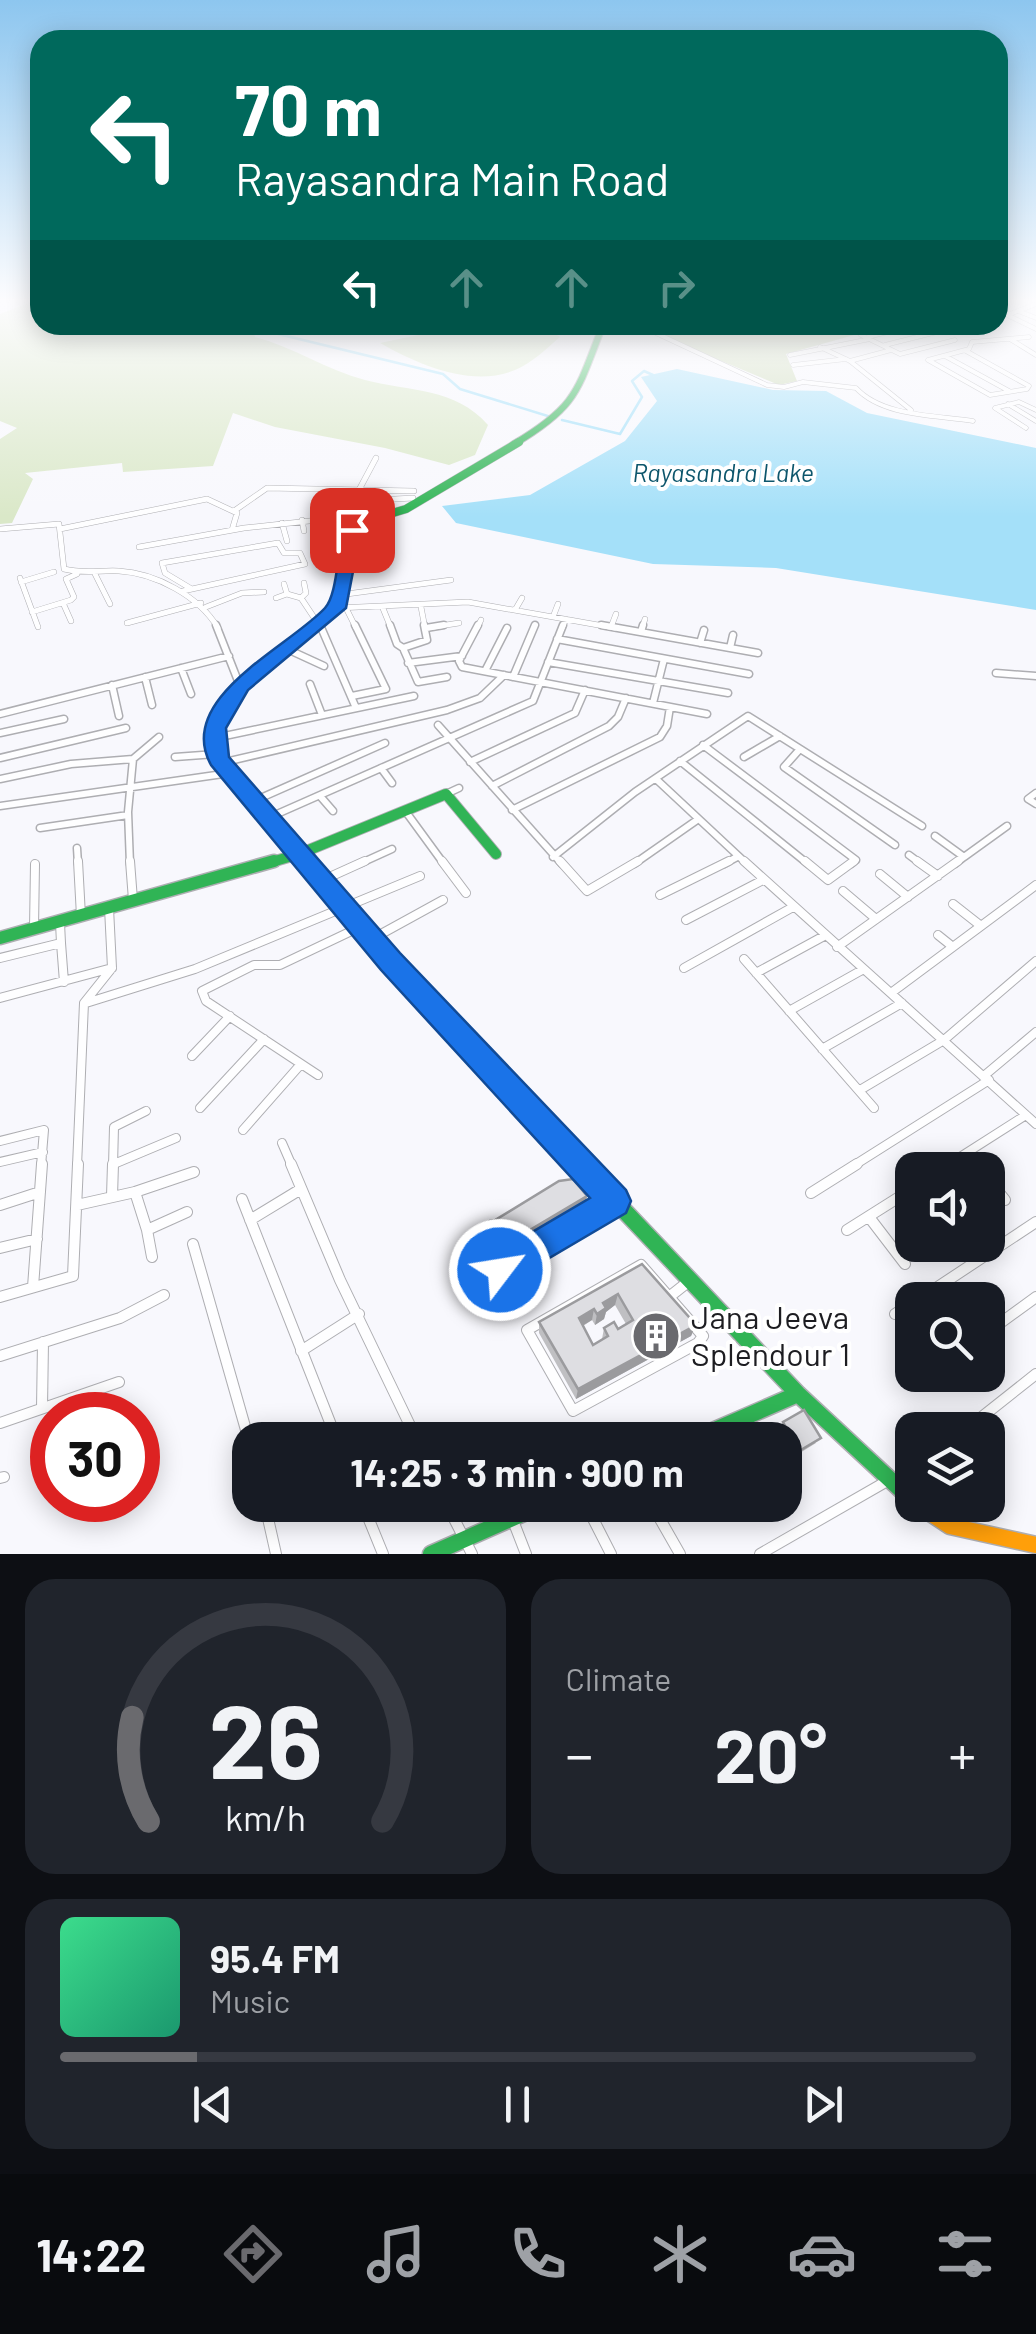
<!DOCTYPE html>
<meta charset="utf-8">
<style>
body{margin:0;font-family:Barlow,sans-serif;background:#20242c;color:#f1f3f6;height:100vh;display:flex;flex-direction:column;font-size:38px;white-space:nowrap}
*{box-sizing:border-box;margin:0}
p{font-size:32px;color:#9ea1a6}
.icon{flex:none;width:55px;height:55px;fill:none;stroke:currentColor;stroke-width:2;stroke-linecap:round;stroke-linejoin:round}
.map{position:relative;height:1554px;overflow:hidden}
.details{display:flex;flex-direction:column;gap:25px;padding:25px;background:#0d0f14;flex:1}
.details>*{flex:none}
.guide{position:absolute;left:30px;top:30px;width:978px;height:305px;border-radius:30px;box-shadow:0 5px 25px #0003;background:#00695c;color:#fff;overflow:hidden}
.fabs{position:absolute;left:895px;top:1152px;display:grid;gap:20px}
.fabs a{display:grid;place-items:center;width:110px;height:110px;border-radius:20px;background:#171b24;box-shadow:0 5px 25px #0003;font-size:50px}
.speed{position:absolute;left:30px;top:1392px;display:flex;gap:20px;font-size:50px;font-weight:700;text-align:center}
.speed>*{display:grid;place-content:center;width:130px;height:130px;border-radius:50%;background:#171b24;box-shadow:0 5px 25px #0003;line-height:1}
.speed .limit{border:15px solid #d22;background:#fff;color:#111}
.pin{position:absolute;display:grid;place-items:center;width:85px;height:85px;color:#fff;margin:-42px;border-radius:20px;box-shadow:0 5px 15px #0006}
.me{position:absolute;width:110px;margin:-55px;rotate:59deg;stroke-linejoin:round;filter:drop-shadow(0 0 8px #0008)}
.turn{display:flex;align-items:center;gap:35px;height:210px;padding:0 40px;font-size:45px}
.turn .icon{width:130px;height:130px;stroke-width:2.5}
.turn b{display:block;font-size:70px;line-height:85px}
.lanes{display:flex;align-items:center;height:95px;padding:0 40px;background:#0003;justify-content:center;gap:50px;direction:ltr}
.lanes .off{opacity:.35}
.big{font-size:75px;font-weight:700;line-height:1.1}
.details .tile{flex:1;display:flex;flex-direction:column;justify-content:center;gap:15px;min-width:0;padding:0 35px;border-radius:30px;background:#20242c}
.details .dial{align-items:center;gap:0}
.dial svg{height:260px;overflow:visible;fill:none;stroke:#363941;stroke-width:7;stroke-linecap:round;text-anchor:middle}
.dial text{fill:#f1f3f6;stroke:none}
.song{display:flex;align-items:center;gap:30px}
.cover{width:120px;height:120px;border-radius:15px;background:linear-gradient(135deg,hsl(150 70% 55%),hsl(160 70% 35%))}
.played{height:10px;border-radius:5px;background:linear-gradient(90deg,#6a6a6e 15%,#363941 15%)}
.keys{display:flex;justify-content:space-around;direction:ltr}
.heat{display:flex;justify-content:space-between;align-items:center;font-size:55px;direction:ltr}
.details .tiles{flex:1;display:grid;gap:25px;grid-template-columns:1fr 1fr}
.tile:last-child{grid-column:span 2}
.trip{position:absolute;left:232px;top:1422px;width:570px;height:100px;border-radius:30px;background:#171b24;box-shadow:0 5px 25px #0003;font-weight:700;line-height:100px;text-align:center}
.menu{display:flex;height:160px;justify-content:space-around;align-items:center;background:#090b0e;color:#9ea1a6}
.menu .icon{width:70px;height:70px}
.menu .selected{color:#6a6a6e}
.menu b{font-size:45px;color:#f1f3f6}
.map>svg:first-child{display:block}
</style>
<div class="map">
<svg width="1036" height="1554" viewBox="0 0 1036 1554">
<rect width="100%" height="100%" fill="#f8f8fd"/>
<path fill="#dae8c8" d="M 36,300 L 40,300 L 40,325 L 252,325 L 255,337 C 293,347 327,370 365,380 C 410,392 455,387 488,425 L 475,455 L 449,465 L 385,448 L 275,427 L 233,413 L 213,466 L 123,472 L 122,463 L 25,473 L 33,479 L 12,523 L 0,524 L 0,439 L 17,428 L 0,421 L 0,314 Z
M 467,325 L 542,325 L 560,337 C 547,348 531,364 515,370 C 472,388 419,365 380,343 Z"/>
<path fill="#ccdab7" d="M 647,325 L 890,325 L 786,354 L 797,381 L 779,385 L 671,340 Z"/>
<path fill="#a4e0f9" d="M 677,369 L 773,390 L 826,391 L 867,413 L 1036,448 L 1036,610 L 776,568 L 653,564 L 456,523 L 442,506 L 530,495 L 625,441 L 657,401 L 641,377 Z"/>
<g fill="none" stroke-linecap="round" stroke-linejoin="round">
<path stroke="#a4e0f9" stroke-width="2.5" d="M 241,325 L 443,374 L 460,389 L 551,417
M 562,420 L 620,434 L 642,397 L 632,381 L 644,371 L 653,375"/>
<g stroke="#aeaeb2" stroke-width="5">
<path id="street-far4" d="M 1036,304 L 1007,315 L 1036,329
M 1018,311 L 1036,318
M 601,329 L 645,328 L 767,385 L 784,387 L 803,382 L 856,388 C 883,417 936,415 973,421
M 861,335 L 900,354 L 955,340
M 868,337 L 915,325
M 1010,339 L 1036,355
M 885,345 L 937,332
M 820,347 L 850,361 L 911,410
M 966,351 L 1029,386 L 1027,389 L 990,395 L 928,360 L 969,349 L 972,342 L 1029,337
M 790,355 L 870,339
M 945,356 L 1009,391
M 850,361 L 891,350
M 793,365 L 846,359
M 1008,404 L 1036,421
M 1026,428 L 995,408 L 1019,402 L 1036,410"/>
</g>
<g stroke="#aeaeb2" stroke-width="6">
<path id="street-far3" d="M 360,488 L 376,458
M 234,511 L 267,488 L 414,491
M 355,518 L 371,500
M 302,520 L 304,531
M 282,523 L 287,541
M 0,529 L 59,524 L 64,569 C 83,574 100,570 119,571 C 155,573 199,596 218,628
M 60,529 L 207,499 L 237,513 L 232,530
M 139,547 L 244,528 L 355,516
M 95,574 L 110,604
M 342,574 L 334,566 L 325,503 L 413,498
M 20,578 L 38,627
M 21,582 L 54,572
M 284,584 L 287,594 L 301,598 L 321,628
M 183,591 L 305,564 L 300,553 L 284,553 L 278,543 L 162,563 L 165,573 L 190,588
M 339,595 L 451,580
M 276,598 L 287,594
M 301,598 L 306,593 L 304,583
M 63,603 L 71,621
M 382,606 L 391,628
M 206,607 L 242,593 L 264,592
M 421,607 L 425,628
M 337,608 L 468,602 L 615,628
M 346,608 L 356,628
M 515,610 L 522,598
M 32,612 L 71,600 L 74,597 L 66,579 L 77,574
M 553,617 L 558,604
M 127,623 L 201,603
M 611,627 L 616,614
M 427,628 L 459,623
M 477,628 L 481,620
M 562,628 L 566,619
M 642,628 L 645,619"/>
</g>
<g stroke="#aeaeb2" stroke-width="9">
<path id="street-far2" d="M 216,625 L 240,686
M 320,625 L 356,708
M 390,625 L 397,644 L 403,648
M 424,625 L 427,640 L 403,648 L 418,682 L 447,677
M 478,625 L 459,661 L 462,667 L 707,714
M 601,625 L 758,653
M 426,628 L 444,625
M 641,632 L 643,625
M 557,639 L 749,674
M 700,643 L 704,630
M 730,648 L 733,635
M 287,649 L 324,666
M 548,662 L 728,693
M 408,663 L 462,656
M 181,668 L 191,694
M 485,671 L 507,628
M 996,673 L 1036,676
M 145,677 L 152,705
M 513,677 L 535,625
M 310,684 L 322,715
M 112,685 L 119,716
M 352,696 L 386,689 L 355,625
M 653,703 L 664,659
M 0,714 L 229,656
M 438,725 L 562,864
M 0,733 L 64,719
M 215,738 L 414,696
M 703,745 L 856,860 L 851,864
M 800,749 L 784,767 L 895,845
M 175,757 L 216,754
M 744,757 L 780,736
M 0,758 L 126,728
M 133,759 L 159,737
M 680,761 L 808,864
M 470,762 L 575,713 L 585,690
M 221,763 L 447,710 L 480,698 L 504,675
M 381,768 L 392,783
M 0,779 L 71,764 L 133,759 L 128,812 L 130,864
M 656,779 L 747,864
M 492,786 L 609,726 L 618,717 L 626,698
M 1036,793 L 1028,799 L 1036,804
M 446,794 L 459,788
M 320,796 L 333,811
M 254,801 L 385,743
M 0,806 L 230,773
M 512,810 L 660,737 L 667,726 L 670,707
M 406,812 L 444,864
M 268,818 L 533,701 L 563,625
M 40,828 L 128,815
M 935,836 L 964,857 L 955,864
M 77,848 L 78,864
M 909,855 L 921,864
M 553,857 L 635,792 L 748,716 L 922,826
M 964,857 L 1007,826
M 359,864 L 392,849
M 634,864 L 697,820
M 724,864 L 737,857"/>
</g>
<g stroke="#aeaeb2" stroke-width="10">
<path id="street-far1" d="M 78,861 L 81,916
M 130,861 L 133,900
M 442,861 L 466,893
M 560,861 L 587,891 L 638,861
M 744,861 L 1036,1124
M 805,861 L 828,880 L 854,861
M 917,861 L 938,876
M 880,874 L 908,897
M 323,880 L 365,861
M 843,891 L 876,919
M 660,895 L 729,861
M 953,904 L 981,926
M 686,920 L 763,880
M 34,928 L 35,864
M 938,935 L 953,947
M 372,939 L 443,900
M 61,943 L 64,982
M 837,947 L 958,861
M 0,958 L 61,943 L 60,923
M 744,959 L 874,1108
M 684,968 L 793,907
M 756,973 L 824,936
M 891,993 L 1036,885
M 0,998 L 112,968 L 109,908
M 86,1003 L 195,969 L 420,876
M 789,1011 L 862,970
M 822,1049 L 902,1003
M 192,1056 L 230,1016
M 318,1075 L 206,1001 L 202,991 L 254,965 L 280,965 L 360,927
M 985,1075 L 1036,1032
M 860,1090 L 944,1040 L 1036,961
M 200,1108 L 264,1039
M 243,1130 L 301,1064
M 0,1141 L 44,1130 L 41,1166
M 282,1143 L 292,1166
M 966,1154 L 977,1166
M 0,1162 L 43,1152
M 114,1164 L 176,1138
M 77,1166 L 84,1003 L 112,968
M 113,1166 L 114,1127 L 146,1111
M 853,1166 L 989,1080
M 946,1166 L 1026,1115"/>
</g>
<g stroke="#aeaeb2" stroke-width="12">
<path id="street" d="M 291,1164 L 340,1280 L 417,1440
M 975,1164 L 980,1170
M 941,1170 L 950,1164
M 988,1179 L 1005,1200
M 135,1192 L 147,1230 L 187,1212
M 811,1193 L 857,1164
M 903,1195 L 912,1207
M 112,1196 L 113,1164
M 242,1199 L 337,1440
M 0,1205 L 40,1192
M 77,1205 L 135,1192 L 194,1172
M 869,1217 L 905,1264
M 250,1220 L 301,1189
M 492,1225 L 475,1237 L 497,1272 L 613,1202
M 147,1230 L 152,1257
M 847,1230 L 912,1189
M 193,1244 L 250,1444
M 0,1248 L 37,1239
M 641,1265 L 703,1336 L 698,1343 L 573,1411 L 527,1330 Z
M 33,1287 L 42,1164
M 0,1297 L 73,1276 L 78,1164
M 669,1297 L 688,1282
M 918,1300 L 1036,1222
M 895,1314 L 912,1303
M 988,1332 L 1036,1297
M 301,1351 L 359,1314
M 0,1356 L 120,1318 L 164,1295
M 42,1408 L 43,1342
M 978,1420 L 1036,1374
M 0,1423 L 119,1382
M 0,1478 L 4,1477
M 265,1505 L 276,1554
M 363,1505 L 383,1554
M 447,1505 L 472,1554
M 586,1505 L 611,1554
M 652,1505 L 680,1554
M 512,1518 L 526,1554
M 760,1554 L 889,1480"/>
</g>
<g stroke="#aeaeb2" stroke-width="8">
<path id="fast-far4" d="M 514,444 C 578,406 577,391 603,325"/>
</g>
<g stroke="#aeaeb2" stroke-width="9">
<path id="fast-far3" d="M 312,628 L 337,608 L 356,524 L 406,509 L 519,442"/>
</g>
<g stroke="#aeaeb2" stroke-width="12">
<path id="fast-far2" d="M 222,765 C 196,703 274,659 315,625
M 265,864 L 299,854 L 446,794 L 496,854"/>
</g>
<g stroke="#aeaeb2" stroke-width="15">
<path id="fast-far1" d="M 0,938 L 274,861
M 441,1017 L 583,1166"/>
</g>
<g stroke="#aeaeb2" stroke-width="19">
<path id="fast" d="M 580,1164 L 798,1394 L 912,1500
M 692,1440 L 798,1394
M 431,1554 L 542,1505"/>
</g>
<g stroke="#aeaeb2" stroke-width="12">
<path id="slow-far2" d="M 222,765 L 308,864"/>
</g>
<g stroke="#aeaeb2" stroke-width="15">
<path id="slow-far1" d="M 306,861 L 441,1017"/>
</g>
<g stroke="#aeaeb2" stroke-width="19">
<path id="slow" d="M 918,1505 L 950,1526 L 1036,1545"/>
</g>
<use href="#street-far4" stroke="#fefeff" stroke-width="4"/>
<use href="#street-far3" stroke="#fefeff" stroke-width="5"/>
<use href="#street-far2" stroke="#fefeff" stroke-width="6"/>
<use href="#street-far1" stroke="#fefeff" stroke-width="8"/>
<use href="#street" stroke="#fefeff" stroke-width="10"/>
<use href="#fast-far4" stroke="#30b455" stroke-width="6"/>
<use href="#fast-far3" stroke="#30b455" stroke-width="8"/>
<use href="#fast-far2" stroke="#30b455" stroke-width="10"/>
<use href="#fast-far1" stroke="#30b455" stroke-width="12"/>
<use href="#fast" stroke="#30b455" stroke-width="16"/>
<use href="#slow-far2" stroke="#ff9f0a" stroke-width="10"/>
<use href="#slow-far1" stroke="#ff9f0a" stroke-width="12"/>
<use href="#slow" stroke="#ff9f0a" stroke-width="16"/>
</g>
<path fill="#bfbfc2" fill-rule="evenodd" d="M 585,1209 L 499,1261 L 488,1237 L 487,1225 Z
M 642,1264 L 696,1325 L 691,1336 L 576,1399 L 539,1333 L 539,1322 ZM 615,1305 L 626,1324 L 618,1329 L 604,1328 L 602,1339 L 593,1345 L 583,1326 L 592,1320 L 595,1325 L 604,1319 L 606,1312 Z
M 783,1422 L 816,1443 L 795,1456 L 780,1427 Z"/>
<path fill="#9b9b9e" d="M 587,1196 L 585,1209 L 499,1261 L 498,1249 Z
M 618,1294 L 615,1305 L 606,1312 L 604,1319 L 595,1325 L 597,1314 L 603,1303 Z
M 594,1309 L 592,1320 L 577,1329 L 579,1318 Z
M 696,1325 L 691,1336 L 576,1399 L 578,1389 Z"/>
<path fill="#dedee2" stroke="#9b9b9e" stroke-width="2.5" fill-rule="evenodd" d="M 573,1179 L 587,1196 L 498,1249 L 487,1225 L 559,1181 Z
M 642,1264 L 696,1325 L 578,1389 L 539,1322 ZM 618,1294 L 633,1320 L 618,1329 L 614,1322 L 604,1328 L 608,1336 L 593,1345 L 579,1318 L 594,1309 L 597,1314 L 606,1308 L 603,1303 Z
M 804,1410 L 821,1438 L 799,1451 L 783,1422 Z"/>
<linearGradient id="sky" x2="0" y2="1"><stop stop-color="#8dc6ef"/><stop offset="0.58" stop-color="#fcfcfe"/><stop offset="1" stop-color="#fcfcfe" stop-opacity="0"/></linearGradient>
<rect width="1036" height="517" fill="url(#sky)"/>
<path fill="#1a73e8" stroke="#114b97" stroke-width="2.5" d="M 346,526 L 361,530 L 346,608 L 248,690 L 226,728 L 229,757 L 400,953 L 626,1190 L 631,1201 L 626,1213 L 500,1287 L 488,1282 L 483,1270 L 488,1258 L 590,1198 L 381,970 L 211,765 C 174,698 289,647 325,608 C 338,594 337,547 346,526 Z"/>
<defs>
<g id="building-disc" transform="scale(2.5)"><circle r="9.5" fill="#6a6a6e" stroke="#fff"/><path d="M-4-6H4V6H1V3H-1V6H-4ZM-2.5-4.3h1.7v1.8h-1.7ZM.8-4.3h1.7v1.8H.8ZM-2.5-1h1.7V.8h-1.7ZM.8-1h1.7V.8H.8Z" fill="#fff"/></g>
</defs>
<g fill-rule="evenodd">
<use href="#building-disc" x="656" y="1336"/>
</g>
<g text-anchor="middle" stroke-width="8" stroke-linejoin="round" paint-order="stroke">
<g font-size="25" font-style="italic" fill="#0d566c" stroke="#fff">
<text x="723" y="482">Rayasandra Lake</text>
</g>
<g font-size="32" fill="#1d1d21" stroke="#fff" text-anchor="start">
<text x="691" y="1329">Jana Jeeva<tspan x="691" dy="37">Splendour 1</tspan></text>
</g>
</g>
</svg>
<div class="fabs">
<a><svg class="icon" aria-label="sound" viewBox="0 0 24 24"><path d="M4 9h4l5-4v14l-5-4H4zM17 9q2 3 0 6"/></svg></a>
<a><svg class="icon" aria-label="search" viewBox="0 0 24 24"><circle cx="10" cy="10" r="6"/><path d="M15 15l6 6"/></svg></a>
<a><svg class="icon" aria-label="layers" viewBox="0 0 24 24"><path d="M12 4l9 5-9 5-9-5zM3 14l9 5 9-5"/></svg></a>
</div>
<div class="speed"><div class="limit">30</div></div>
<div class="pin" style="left:352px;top:530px;background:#d93025"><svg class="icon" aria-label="arrive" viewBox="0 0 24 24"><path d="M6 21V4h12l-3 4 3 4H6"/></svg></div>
<svg class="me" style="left:500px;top:1270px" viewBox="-20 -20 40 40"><circle r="17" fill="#1a73e8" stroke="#fff" stroke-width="3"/><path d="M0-11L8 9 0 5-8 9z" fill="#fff"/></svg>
<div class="trip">14:25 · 3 min · 900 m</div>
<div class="guide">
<div class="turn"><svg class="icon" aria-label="left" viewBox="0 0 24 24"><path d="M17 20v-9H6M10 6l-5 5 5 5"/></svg><div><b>70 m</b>Rayasandra Main Road</div></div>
<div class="lanes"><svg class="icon" aria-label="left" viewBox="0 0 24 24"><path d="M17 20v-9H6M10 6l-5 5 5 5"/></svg><svg class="icon off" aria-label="ahead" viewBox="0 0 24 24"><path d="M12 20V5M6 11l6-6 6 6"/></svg><svg class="icon off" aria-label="ahead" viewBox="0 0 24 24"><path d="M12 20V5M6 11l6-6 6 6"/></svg><svg class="icon off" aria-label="right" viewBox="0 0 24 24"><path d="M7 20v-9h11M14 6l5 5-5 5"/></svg></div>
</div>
</div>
<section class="details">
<div class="tiles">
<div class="tile dial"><svg viewBox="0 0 100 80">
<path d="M14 69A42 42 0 1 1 86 69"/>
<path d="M14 69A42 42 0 0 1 9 37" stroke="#6a6a6e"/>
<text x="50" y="56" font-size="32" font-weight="700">26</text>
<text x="50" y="72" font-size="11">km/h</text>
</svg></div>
<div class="tile"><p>Climate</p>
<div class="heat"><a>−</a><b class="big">20°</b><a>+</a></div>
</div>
<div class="tile">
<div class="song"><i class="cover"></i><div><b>95.4 FM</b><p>Music</p></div></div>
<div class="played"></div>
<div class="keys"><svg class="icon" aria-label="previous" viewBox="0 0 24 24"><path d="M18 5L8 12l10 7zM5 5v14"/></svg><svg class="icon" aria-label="pause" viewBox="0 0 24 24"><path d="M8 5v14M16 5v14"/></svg><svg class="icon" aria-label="next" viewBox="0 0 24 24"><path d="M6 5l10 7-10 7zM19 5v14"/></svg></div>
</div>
</div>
</section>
<nav class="menu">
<b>14:22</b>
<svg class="icon selected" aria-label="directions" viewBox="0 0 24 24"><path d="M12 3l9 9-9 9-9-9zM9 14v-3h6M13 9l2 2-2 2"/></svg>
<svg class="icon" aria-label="music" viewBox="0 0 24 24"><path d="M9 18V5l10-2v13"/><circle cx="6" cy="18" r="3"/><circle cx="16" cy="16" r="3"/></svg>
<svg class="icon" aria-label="phone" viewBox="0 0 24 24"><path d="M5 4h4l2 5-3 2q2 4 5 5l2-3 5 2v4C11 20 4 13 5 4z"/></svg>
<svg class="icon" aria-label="climate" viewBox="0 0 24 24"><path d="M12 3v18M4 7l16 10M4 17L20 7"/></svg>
<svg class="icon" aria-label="car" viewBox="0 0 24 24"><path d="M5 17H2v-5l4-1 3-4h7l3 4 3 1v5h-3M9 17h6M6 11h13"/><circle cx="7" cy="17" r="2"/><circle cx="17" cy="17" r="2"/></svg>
<svg class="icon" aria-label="filters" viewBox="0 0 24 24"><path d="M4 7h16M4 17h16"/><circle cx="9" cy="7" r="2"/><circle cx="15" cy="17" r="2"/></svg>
</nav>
